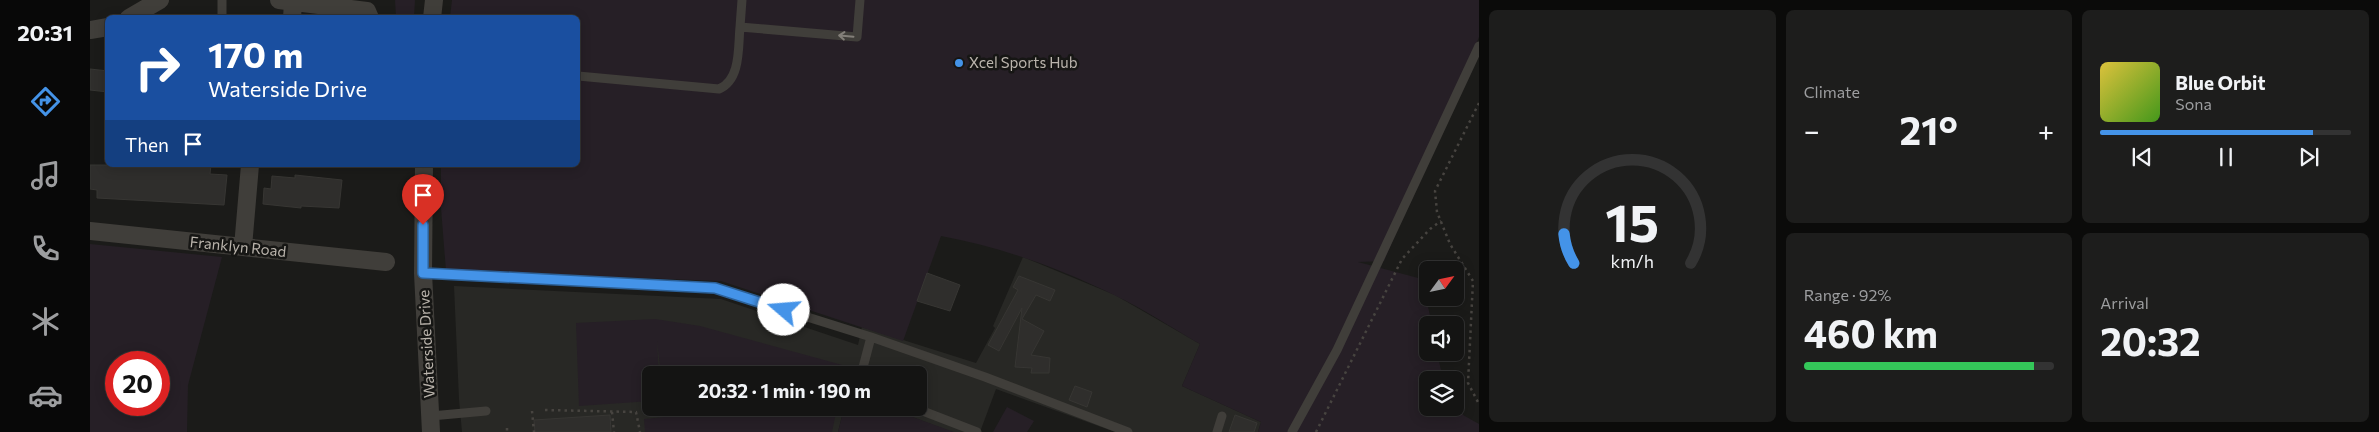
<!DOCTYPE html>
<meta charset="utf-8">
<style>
body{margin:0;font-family:Commissioner,sans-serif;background:#1d1d1c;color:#f1f3f6;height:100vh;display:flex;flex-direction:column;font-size:19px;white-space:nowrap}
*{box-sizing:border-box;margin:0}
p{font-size:16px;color:#9d9ea0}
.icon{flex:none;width:28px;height:28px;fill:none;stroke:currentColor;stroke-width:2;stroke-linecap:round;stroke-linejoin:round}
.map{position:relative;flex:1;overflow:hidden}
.sheet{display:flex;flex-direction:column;gap:10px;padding:10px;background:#0b0b0a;width:900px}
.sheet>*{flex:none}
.top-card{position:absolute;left:15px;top:15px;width:475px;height:152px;border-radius:8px;box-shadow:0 2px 12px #0003,0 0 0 1px #333;background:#1a4fa0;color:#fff;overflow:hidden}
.needle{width:32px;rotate:57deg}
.buttons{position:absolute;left:1329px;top:261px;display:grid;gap:10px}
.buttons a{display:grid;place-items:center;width:45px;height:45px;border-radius:8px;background:#141413;box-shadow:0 2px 12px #0003,0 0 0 1px #333;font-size:25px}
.speed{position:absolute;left:15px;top:351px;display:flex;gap:10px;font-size:25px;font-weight:700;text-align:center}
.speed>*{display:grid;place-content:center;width:65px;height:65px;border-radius:50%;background:#141413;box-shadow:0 2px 12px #0003,0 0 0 1px #333;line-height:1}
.speed .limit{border:8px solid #d22;background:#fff;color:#111}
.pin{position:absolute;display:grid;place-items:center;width:42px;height:42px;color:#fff;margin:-51px -21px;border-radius:50% 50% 50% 0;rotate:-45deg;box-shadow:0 0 5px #0007}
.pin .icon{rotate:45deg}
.me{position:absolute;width:55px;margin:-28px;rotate:288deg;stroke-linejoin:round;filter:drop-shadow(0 0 4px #0008)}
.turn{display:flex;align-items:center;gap:18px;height:105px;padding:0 20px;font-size:22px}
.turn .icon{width:65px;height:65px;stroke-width:2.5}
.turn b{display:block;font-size:35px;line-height:42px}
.then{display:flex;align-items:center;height:48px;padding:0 20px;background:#0003;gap:10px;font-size:19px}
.big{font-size:38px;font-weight:700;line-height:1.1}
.sheet .card{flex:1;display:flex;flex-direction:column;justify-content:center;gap:8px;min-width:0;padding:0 18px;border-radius:8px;background:#1d1d1c}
.sheet .dial{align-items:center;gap:0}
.dial svg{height:130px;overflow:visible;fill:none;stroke:#333;stroke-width:7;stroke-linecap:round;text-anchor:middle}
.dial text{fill:#f1f3f6;stroke:none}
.song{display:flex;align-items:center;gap:15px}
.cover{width:60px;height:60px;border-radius:8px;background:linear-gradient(135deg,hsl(50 70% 55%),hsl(100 70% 35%))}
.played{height:5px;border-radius:2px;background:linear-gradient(90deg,#4493e8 85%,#333 85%)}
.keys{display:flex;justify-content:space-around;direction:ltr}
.heat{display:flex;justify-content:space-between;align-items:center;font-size:28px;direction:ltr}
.charge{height:8px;border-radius:4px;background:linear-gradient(90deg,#34c759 92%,#333 0)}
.sheet .tiles{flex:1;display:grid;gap:10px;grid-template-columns:repeat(3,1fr)}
.card:first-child{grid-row:span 2}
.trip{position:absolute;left:552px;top:366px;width:285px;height:50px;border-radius:8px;background:#141413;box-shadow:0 2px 12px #0003,0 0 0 1px #333;font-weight:700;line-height:50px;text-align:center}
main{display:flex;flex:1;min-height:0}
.menu{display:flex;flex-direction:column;width:90px;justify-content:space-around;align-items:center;background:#080808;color:#9d9ea0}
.menu .icon{width:35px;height:35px}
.menu .selected{color:#4493e8}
.menu b{font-size:22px;color:#f1f3f6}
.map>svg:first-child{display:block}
</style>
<main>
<nav class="menu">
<b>20:31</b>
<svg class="icon selected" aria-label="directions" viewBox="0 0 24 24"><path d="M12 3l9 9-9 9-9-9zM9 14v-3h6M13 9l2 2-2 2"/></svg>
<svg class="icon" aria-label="music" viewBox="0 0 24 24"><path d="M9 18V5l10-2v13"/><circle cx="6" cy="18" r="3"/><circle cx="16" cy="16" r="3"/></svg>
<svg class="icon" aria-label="phone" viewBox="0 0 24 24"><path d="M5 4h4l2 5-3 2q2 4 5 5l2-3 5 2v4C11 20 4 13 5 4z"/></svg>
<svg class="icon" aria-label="climate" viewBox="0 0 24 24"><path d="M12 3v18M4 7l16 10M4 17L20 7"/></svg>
<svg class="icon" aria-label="car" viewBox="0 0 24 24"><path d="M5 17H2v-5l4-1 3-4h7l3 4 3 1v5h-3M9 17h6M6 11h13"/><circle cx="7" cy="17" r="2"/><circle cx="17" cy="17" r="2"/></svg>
</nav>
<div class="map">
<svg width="1389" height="432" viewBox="0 0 1389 432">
<rect width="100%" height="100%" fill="#1b1b19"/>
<path fill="#282825" d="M 933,257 L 1025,295 L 1110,344 L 1092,386 L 1171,422 L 1168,432 L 1025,432 L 906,389 L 890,432 L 862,432 L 798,408 L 829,408 L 829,375 L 561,375 L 561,408 L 754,408 L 748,432 L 372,432 L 369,399 L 364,286 L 631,299 L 768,345 L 772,327 L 886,363 L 905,328 L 903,326 Z"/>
<path fill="#261f26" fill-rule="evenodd" d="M 305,0 L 325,0 L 324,17 L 306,17 Z
M 362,0 L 1389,0 L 1389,37 L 1294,261 L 1268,262 L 1332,279 L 1342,325 L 1338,325 L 1338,352 L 1347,353 L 1351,370 L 1356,380 L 1338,380 L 1338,408 L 1365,408 L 1365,398 L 1373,415 L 1389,424 L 1389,432 L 1168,432 L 1171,422 L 1092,386 L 1110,344 C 1082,328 1054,309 1024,295 C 969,268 911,247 851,236 L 813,341 L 631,281 L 356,271 L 351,208 L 351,165 L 488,165 L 488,18 L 360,17 Z
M 0,244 L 132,257 L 98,385 L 97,432 L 0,432 ZM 26,362 L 69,362 L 69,405 L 26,405 Z
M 565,319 L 610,326 L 756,366 L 754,375 L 571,375 L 567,341 L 569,375 L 561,375 L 561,401 L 489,406 L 486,323 Z
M 917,407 L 944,421 L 937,432 L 903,432 Z
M 575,408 L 747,408 L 742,432 L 555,432 L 554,419 L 575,417 Z
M 754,408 L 798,408 L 864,432 L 748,432 Z"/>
<path fill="#2f2e2c" stroke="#373633" d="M 0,69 L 18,71 L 18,92 L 0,90 Z
M 0,165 L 121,165 L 120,174 L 137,175 L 134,205 L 7,198 L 7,190 L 0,189 Z
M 205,175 L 252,180 L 249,208 L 211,206 L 211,208 L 173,204 L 174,188 L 181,189 L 182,176 L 205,178 Z
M 837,273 L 870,285 L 860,311 L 827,301 Z
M 929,276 L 965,290 L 960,301 L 946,295 L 932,319 L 954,331 L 941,355 L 960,358 L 959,373 L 941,373 L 942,368 L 925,367 L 932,308 L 909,351 L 898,345 L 928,290 L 923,287 Z
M 985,386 L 1002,392 L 997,407 L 979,400 Z
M 520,415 L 521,432 L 445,432 L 444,420 Z
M 1145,415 L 1167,423 L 1164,432 L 1139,432 Z"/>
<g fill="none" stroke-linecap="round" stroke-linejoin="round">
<path stroke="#474440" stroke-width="2.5" stroke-dasharray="2.5 4" stroke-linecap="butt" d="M 1389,103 L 1345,191 L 1347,212 L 1360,244 L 1383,281 L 1378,383 L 1389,404
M 455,410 L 546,412 L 550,432
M 442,411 L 444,432
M 522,412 L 524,432
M 417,428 L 417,432
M 1226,432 L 1312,259 L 1340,229 L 1351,221"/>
<path stroke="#403e3a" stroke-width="9" d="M 652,0 L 650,27 L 767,37 L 770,0
M 132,18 L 132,0
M 488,76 L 629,89 C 651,80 648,47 650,27
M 333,273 L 625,288 L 781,337 L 895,377 L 1038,432
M 771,375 L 781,337
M 825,408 L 887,432
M 341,416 L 396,411
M 1127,432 L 1132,416
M 1202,432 L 1247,350 L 1389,46"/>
<path stroke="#403e3a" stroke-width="18" d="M 189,0 L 277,11 L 280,18
M 39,18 L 70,0
M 202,18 L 203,2
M 342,18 L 344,0
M 0,30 L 18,27
M 334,165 L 333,273 L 341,432
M 0,231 L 296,262
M 153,247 L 160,165"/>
</g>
<defs><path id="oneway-shaft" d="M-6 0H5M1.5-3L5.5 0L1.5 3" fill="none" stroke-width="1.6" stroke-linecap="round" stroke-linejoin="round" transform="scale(1.25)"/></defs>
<use stroke="#837f79" href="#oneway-shaft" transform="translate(756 36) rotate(-175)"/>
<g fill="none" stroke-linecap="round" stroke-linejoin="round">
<g stroke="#2c6097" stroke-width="12">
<path id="route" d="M 333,225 L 333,273 L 625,288 L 694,310"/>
</g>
<use href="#route" stroke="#4493e8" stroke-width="9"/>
</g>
<circle fill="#4493e8" stroke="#161614" stroke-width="2" cx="869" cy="63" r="5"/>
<g text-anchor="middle" stroke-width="5" stroke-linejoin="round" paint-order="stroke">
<g font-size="15" fill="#bab4ac" stroke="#161614" text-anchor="start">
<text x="879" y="68">Xcel Sports Hub</text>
</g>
<g font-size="15" fill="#bab4ac" stroke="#161614">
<text transform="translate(148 247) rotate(6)" y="5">Franklyn Road</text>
<text transform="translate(337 344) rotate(-93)" y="5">Waterside Drive</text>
</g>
</g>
</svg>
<div class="buttons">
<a><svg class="needle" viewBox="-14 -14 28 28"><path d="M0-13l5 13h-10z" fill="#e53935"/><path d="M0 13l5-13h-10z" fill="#9d9ea0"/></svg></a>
<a><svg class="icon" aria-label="sound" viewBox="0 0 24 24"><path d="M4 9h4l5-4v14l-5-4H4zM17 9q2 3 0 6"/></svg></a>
<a><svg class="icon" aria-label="layers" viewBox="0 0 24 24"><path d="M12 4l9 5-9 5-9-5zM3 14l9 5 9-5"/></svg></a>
</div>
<div class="speed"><div class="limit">20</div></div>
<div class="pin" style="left:333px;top:225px;background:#d93025"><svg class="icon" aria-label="arrive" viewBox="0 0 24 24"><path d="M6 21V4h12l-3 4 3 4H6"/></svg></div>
<svg class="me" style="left:694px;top:310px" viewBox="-20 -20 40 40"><circle r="19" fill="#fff"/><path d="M0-13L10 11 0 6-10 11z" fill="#4493e8"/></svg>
<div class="trip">20:32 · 1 min · 190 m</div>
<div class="top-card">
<div class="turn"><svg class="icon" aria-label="right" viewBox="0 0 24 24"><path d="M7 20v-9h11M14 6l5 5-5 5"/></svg><div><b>170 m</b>Waterside Drive</div></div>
<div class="then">Then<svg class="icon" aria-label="arrive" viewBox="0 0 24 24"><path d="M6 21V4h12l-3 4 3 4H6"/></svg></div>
</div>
</div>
<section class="sheet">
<div class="tiles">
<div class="card dial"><svg viewBox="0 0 100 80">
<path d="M14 69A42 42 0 1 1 86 69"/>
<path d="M14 69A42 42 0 0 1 8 51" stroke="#4493e8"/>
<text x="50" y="56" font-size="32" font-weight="700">15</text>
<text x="50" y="72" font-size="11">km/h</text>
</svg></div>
<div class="card"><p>Climate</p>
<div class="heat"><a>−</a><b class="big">21°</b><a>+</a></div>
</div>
<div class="card">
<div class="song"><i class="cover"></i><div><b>Blue Orbit</b><p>Sona</p></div></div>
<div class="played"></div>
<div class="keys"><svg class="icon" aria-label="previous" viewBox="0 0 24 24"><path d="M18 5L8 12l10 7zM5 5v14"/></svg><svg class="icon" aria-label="pause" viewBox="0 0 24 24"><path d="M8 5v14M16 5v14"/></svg><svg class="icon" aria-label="next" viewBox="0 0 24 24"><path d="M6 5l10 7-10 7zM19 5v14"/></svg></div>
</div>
<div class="card"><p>Range · 92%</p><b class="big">460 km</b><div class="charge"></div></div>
<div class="card"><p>Arrival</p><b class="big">20:32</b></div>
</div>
</section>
</main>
